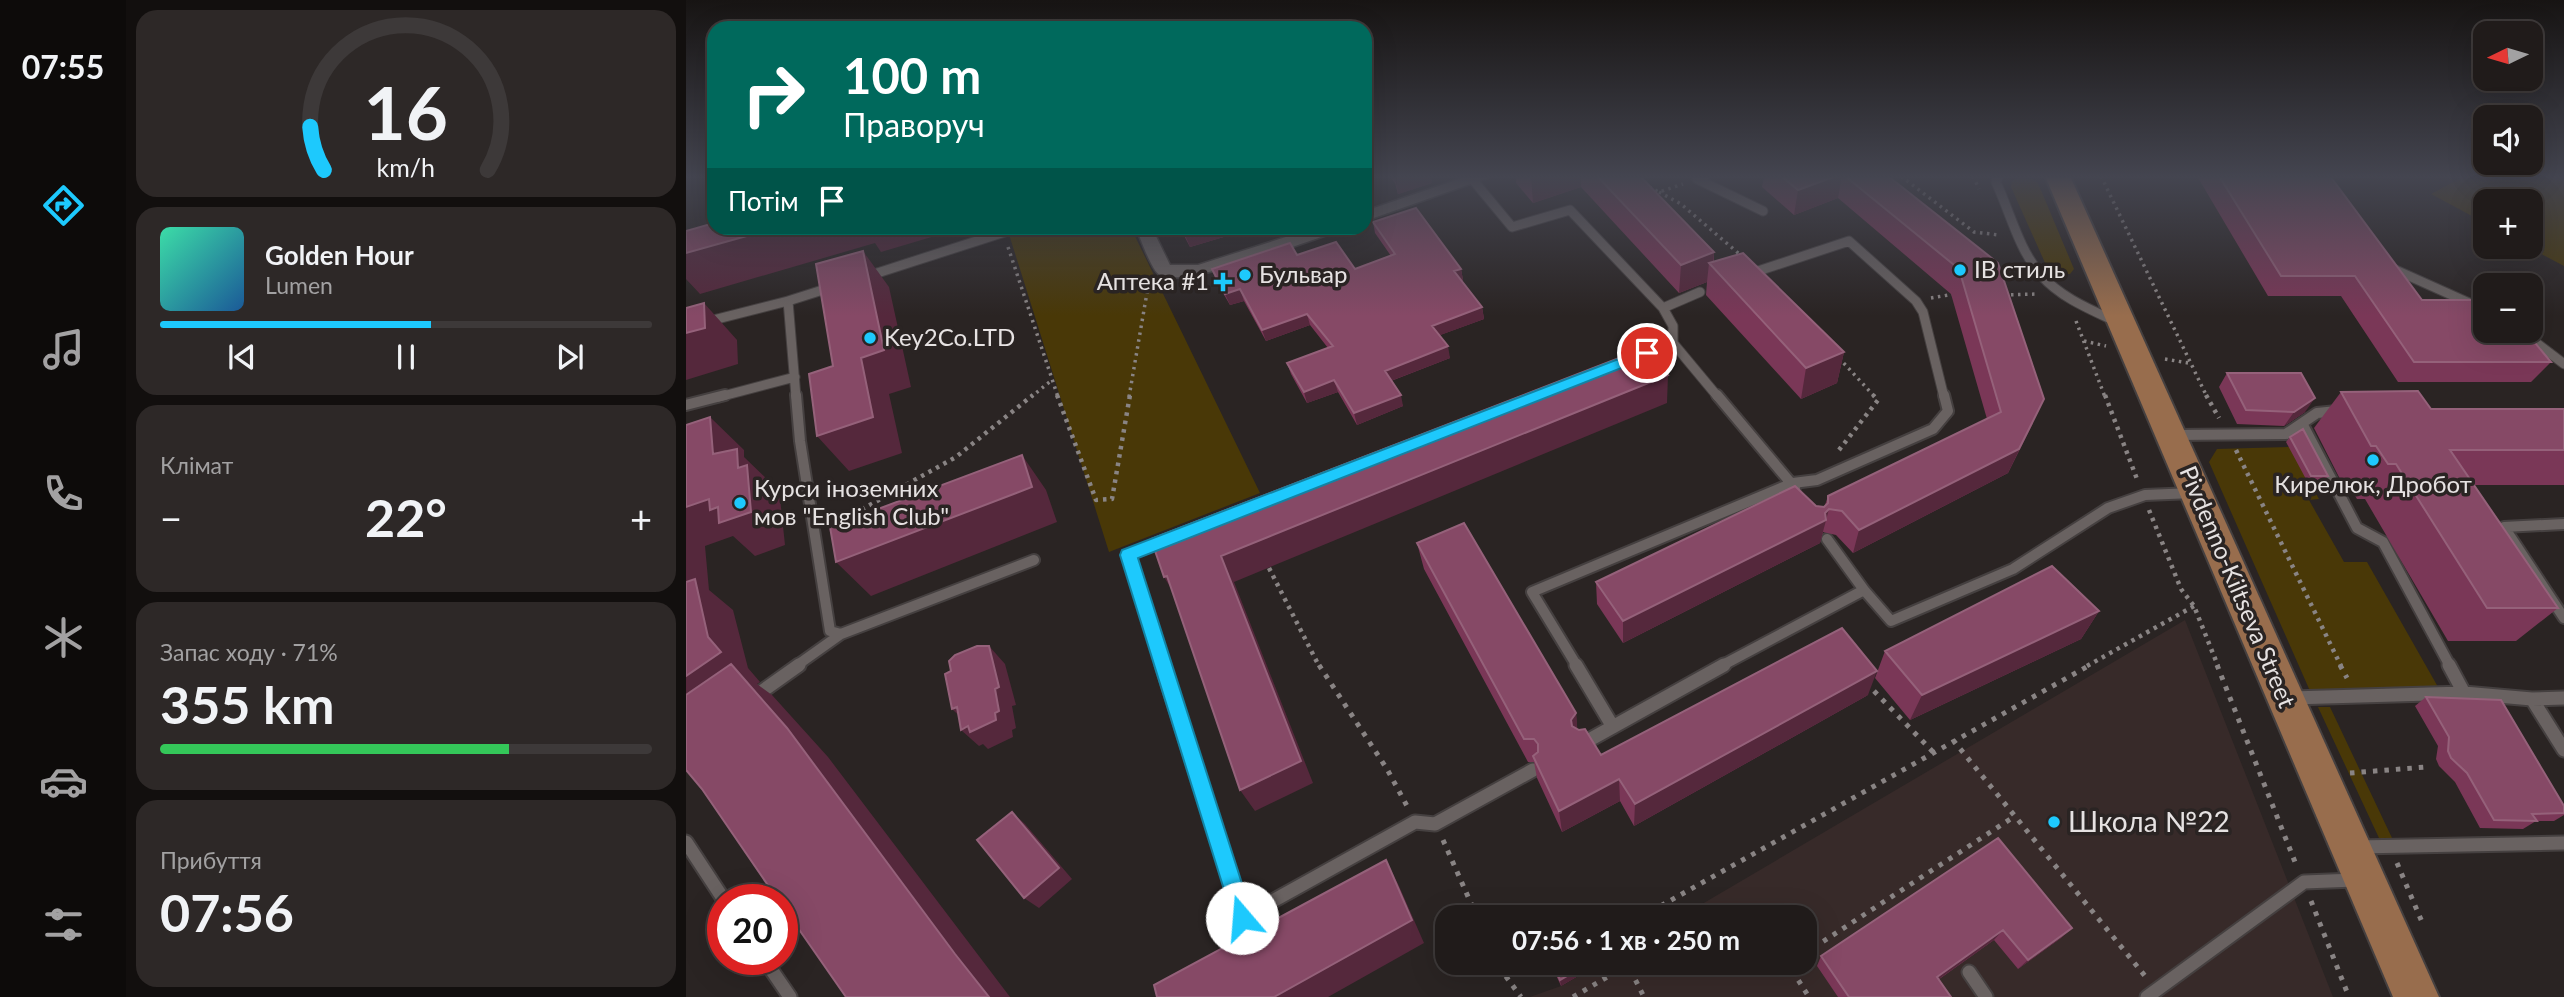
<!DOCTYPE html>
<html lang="uk">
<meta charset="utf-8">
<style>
body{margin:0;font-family:Lato,sans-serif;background:#2d2827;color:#f1f3f6;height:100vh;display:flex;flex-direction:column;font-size:26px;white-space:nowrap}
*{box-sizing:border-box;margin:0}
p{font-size:23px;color:#a2a1a2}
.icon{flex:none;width:38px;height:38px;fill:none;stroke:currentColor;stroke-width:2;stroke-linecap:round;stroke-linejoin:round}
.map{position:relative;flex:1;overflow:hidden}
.panel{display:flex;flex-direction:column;gap:10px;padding:10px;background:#120f0e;width:560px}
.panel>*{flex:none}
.banner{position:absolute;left:21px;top:21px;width:665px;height:214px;border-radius:21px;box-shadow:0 7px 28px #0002,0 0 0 2px #3d3939;background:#00695c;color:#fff;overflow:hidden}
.needle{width:46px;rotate:265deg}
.buttons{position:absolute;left:1787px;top:21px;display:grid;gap:14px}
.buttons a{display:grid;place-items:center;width:70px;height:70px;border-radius:14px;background:#201b1a;box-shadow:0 7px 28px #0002,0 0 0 2px #3d3939;font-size:35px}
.speed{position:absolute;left:21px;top:884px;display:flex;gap:14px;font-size:35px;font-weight:700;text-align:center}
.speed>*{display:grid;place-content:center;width:91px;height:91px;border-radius:50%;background:#201b1a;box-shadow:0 7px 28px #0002,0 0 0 2px #3d3939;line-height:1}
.speed .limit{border:10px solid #d22;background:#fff;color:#111}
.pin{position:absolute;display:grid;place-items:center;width:60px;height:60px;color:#fff;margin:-30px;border:4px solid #fff;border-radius:50%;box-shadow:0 2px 7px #0007}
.me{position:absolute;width:77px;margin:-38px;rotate:342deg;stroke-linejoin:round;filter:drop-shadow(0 0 5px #0008)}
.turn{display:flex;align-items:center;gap:24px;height:147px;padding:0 21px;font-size:32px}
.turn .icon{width:91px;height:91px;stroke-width:2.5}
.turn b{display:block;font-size:49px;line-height:60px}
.then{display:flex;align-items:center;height:66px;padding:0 21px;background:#0003;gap:14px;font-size:26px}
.big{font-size:52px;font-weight:700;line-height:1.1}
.panel .tile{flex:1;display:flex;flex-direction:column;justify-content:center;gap:10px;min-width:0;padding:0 24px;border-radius:21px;background:#2d2827}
.panel .dial{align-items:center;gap:0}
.dial svg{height:182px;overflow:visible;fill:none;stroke:#3d3939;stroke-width:7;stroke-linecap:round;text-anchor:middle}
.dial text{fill:#f1f3f6;stroke:none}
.song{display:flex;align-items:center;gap:21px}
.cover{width:84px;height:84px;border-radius:10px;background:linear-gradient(135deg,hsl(160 70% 55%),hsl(210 70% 35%))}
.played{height:7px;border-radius:4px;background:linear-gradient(90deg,#1dc9fd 55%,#3d3939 55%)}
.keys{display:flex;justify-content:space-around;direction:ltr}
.heat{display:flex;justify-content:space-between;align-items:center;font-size:38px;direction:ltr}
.charge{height:10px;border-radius:5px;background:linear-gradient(90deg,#34c759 71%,#3d3939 0)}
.trip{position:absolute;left:749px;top:905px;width:382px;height:70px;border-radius:21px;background:#201b1a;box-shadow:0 7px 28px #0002,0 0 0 2px #3d3939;font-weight:700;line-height:70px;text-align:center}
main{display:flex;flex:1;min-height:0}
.tab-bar{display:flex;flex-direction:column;width:126px;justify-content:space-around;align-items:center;background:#0d0b0a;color:#a2a1a2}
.tab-bar .icon{width:49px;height:49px}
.tab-bar .active{color:#1dc9fd}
.tab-bar b{font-size:32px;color:#f1f3f6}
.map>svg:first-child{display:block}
</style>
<main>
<nav class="tab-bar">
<b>07:55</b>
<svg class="icon active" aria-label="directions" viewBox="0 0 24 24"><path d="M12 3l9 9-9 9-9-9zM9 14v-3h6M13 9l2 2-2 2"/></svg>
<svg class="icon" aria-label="music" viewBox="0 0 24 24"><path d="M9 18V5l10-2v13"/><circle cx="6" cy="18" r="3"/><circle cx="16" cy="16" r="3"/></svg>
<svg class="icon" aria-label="phone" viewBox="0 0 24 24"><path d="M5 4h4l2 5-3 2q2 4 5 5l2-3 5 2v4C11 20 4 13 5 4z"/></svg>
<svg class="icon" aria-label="climate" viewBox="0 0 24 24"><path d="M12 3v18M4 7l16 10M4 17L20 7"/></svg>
<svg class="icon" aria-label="car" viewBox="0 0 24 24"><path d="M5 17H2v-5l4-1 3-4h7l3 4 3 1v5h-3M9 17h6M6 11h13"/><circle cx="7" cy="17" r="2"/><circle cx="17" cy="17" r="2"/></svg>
<svg class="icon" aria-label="filters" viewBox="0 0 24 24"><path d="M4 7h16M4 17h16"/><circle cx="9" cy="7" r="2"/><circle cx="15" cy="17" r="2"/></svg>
</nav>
<section class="panel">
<div class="tile dial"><svg viewBox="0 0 100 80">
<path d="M14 69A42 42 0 1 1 86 69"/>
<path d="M14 69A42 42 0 0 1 8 50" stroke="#1dc9fd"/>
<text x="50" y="56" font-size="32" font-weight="700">16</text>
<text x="50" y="72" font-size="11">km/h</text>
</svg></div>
<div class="tile">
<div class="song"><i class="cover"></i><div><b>Golden Hour</b><p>Lumen</p></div></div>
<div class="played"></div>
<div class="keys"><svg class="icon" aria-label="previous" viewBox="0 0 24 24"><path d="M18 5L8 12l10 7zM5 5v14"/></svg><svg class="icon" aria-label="pause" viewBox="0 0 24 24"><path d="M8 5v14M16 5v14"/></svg><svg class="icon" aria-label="next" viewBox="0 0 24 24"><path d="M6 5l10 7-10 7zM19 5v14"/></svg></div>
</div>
<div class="tile"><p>Клімат</p>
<div class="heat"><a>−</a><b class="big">22°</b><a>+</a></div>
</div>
<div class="tile"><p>Запас ходу · 71%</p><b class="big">355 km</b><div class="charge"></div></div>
<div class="tile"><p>Прибуття</p><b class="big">07:56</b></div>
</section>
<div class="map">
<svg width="1878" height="997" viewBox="0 0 1878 997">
<rect width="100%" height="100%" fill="#2a2423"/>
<path fill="#372a29" d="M 1499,620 L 1647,997 L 844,997 L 875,986 L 916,963 L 1118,962 L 1118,917 L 994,917 Z"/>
<path fill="#493807" d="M 1778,176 L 1878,176 L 1878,266 L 1842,247 L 1844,247 L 1844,201 L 1799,201 L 1799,223 L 1745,194 Z
M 1333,178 L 1345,179 L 1352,183 L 1388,269 L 1384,274 L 1373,274 L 1360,265 L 1325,187 L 1326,181 Z
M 321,228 L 445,228 L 574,493 L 423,552 Z
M 1604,447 L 1633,499 L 1623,500 L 1658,562 L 1681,562 L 1752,687 L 1624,691 L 1523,462 L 1531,449 Z
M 1632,707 L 1644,707 L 1706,838 L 1693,838 Z"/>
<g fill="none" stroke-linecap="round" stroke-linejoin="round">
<g stroke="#454040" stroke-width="11">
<path id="lane-far2" d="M 1019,176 L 1011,179 L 1077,211
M 1313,176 L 1310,182 C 1324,212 1333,250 1355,275 C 1374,297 1403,309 1429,321
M 787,180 L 826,227 L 884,210 L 977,308 L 987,326 L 987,343 L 1032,397
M 1703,267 L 1799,310
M 1063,274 L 1163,241 L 1230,301 L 1237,312 L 1258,397
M 182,276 L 331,228
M 102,301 L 146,287
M 977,308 L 1014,292
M 0,327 L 102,301 L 110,397
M 1835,331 L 1878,364
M 952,356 L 987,343
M 33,397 L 109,377"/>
</g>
<g stroke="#454040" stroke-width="14">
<path id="lane-far1" d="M 110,395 L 114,441 L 144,631 L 155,634 L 348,560
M 1031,395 L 1109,488
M 0,405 L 39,395
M 1617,425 L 1671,528 L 1697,542 L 1764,666
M 1488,435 L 1600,434 L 1631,413 L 1651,411
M 1878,524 L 1818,527 L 1878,618
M 1141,539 L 1178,590
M 110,666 L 155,634
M 477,666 L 442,555 L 480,540
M 891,666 L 846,592 L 1107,483 L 1131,480 L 1247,429 L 1262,411 L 1258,395
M 1035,666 L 1178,590 L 1205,621 L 1327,569 L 1422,508 L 1459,495 L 1507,493"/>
</g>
<g stroke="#454040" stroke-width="17">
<path id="lane" d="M 476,665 L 556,918 L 729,822 L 749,824 L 847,770
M 890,665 L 927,727
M 1763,665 L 1778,693
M 68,697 L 113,665
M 1605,698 L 1778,693 L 1846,699 L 1878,698
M 1846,699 L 1878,750
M 896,744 L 1038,665
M 0,842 L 38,900
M 1671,847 L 1878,843
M 78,959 L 104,997
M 1283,972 L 1300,997
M 1461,997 L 1618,882 L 1669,880"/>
</g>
<g stroke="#454040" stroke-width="3">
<path id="street" d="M 782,176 L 807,176 L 679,221 L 679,211 Z
M 450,228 L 466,228 L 484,265 L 512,265 L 628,228 L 652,228 L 650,232 C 619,242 499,288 474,275 C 466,272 454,237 450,228 Z"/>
</g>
<g stroke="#454040" stroke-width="4">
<path id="primary" d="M 1359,176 L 1384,176 L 1753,997 L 1707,997 Z"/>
</g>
<path stroke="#898484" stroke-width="3.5" stroke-dasharray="2.5 4.5" stroke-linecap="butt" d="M 1215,176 L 1288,232 L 1313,235
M 1287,176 L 1293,189
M 1415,176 L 1521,397
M 963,187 L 973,192 L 997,184
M 973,192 L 995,204 L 1058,258
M 322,247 L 372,397
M 1318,295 L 1351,294
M 1245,298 L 1268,294
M 1390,321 L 1419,397
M 1398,341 L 1420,346
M 1153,358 L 1189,397
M 1479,359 L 1502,363
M 345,397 L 366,380
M 443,397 L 463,281"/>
<path stroke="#898484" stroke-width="4.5" stroke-dasharray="3.5 5" stroke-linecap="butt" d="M 371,395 L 410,500 L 426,499 L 444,395
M 1419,395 L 1451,479
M 1520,395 L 1533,418
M 1153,450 L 1192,400 L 1187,395
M 1550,450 L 1655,666
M 1463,510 L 1495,589 L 1508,606 L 1532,666
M 146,526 L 270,457 L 347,395
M 583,568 L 633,666
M 1401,666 L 1508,606"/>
<path stroke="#898484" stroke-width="5" stroke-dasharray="4.5 7" stroke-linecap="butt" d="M 633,665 L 701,769 L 721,806
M 1531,665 L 1611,867
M 1654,665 L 1661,678
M 1188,691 L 1247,752
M 1267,740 L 1459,976
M 1664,773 L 1740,767
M 757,840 L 791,917
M 1711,863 L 1736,922
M 1625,901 L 1663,997
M 955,917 L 1404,665
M 1118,954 L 1329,816
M 811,962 L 813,967 L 822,962
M 1105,962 L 1102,964 L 1123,997
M 813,967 L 835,997
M 887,997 L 942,965 L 958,997"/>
<use href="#lane-far2" stroke="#696261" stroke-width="9"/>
<use href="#lane-far1" stroke="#696261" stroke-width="10"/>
<use href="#lane" stroke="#696261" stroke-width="13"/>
<use href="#street" fill="#696261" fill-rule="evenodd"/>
<use href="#primary" fill="#986d4d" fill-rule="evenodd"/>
</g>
<path fill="#7a3757" d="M 703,176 L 745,176 L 746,183 L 712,194 L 709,183 Z
M 830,176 L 954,176 L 1028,252 L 1028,262 L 1158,352 L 1151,383 L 1115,399 L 1020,295 L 1021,282 L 993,293 L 895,187 L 847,203 L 830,183 Z
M 1078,176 L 1211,176 L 1205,179 L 1312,263 L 1347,423 L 1322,473 L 1167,553 L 1150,535 L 1137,532 L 1134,543 L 937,643 L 911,604 L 910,582 L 1130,506 L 1138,507 L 1139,505 L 1142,496 L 1301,419 L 1265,294 L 1152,198 L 1108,215 L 1076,187 Z
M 1511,176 L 1644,176 L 1736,300 L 1865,362 L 1845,382 L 1712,382 L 1655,296 L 1582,296 Z
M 687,222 L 775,269 L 777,280 L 776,281 L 796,307 L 798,319 L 754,335 L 764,358 L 705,381 L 717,406 L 671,425 L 652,392 L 621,403 L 605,374 L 601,363 L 642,348 L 624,325 L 580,341 L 558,301 L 544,305 L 530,281 L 526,269 L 611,255 L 669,269 L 705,256 L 689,233 Z
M 494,228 L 568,228 L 504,247 Z
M 1541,373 L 1619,412 L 1598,426 L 1551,424 L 1533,387 Z
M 1655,392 L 1745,409 L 1878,409 L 1878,485 L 1788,485 L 1872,608 L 1830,641 L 1762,641 L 1679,499 L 1671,499 L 1660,481 L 1655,481 L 1628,428 Z
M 1604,437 L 1642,476 L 1638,481 L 1621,481 L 1600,442 Z
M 731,543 L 890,713 L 891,729 L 915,755 L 1182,695 L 948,826 L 934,801 L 876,832 L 851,778 L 848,762 L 842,762 L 738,569 Z
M 1413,611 L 1395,639 L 1224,720 L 1189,678 L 1199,651 Z
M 1740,697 L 1878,806 L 1878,815 L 1868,821 L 1850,821 L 1837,829 L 1794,828 L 1769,782 L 1753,766 L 1750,759 L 1752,746 L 1729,706 Z
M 1312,838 L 1386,928 L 1375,938 L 1332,969 L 1308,940 L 1252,980 L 1265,997 L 1152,997 L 1131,966 L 1135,956 Z
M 864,962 L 916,962 L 875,986 Z"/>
<path fill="#55283c" d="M 709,176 L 745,176 L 746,183 L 712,194 Z
M 845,176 L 895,176 L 895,187 L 847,203 Z
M 1150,176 L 1156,176 L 1152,198 L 1108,215 L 1112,190 Z
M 89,228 L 276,228 L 195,252 L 189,243 L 14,294 L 0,279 L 0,253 Z
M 496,228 L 568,228 L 504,247 Z
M 177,251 L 203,287 L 225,387 L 203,394 L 216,453 L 163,471 L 131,436 L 175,358 Z
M 1028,252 L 1027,268 L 1023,263 L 1021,282 L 993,293 L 995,265 Z
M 775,269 L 777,280 L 770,283 L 768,271 Z
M 554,289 L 558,301 L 544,305 L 539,294 Z
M 18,303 L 51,340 L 52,364 L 0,380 L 0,333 Z
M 796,307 L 798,319 L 749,337 L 746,326 Z
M 621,314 L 624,325 L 580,341 L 576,330 Z
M 762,346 L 764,358 L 702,382 L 699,371 Z
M 1158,352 L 1151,383 L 1115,399 L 1120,368 Z
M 982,375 L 981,403 L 548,582 L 627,783 L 569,811 L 554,790 L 535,556 Z
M 648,380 L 652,392 L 621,403 L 618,392 Z
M 715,395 L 717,406 L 671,425 L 668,413 Z
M 1629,398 L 1619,412 L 1598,426 L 1608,412 Z
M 1358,399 L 1322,473 L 1167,553 L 1173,530 Z
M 24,417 L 58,450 L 58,457 L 84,482 L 85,489 L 94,498 L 99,545 L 69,556 L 47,536 L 19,546 L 23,590 L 47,610 L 62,668 L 74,682 L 71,684 L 86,695 L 142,757 L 324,997 L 303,997 L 0,735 L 0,676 L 22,637 L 0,598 L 0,507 L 27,454 Z
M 336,455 L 360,490 L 371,522 L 185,596 L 150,562 Z
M 1143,509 L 1134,543 L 937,643 L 937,621 L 1139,513 Z
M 481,576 L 494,603 L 478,577 Z
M 1413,611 L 1395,639 L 1224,720 L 1236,695 Z
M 303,646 L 319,664 L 330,705 L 326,706 L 330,728 L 326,730 L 327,737 L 302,749 L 297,744 L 293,746 L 275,730 L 309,713 L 309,689 Z
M 1191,671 L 1182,695 L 948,826 L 949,804 Z
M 271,707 L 284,726 L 266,709 Z
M 890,713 L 892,736 L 887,743 L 885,720 Z
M 933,779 L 934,801 L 876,832 L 873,811 Z
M 326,812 L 339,824 L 386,879 L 353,908 L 338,898 Z
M 700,860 L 713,886 L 738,943 L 642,997 L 588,997 Z
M 1386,928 L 1375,938 L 1332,969 L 1342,960 Z
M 1317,930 L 1308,940 L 1243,986 L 1251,977 Z
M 905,962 L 916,962 L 875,986 L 874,980 Z"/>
<path fill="#864966" stroke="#95617a" stroke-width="2" d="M 911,176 L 954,176 L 1028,252 L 995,265 Z
M 1095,176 L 1150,176 L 1112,190 Z
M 1159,176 L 1202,176 L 1312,263 L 1358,399 L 1333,449 L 1173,530 L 1156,511 L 1143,509 L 1139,513 L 1140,520 L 937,621 L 910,582 L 1109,486 L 1130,506 L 1138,507 L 1142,503 L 1142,496 L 1315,412 L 1273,269 Z
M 1533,176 L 1644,176 L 1736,300 L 1799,300 L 1799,331 L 1839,331 L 1865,362 L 1728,362 L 1669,276 L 1595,276 Z
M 730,208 L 775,269 L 768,271 L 796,307 L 746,326 L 762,346 L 699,371 L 715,395 L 668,413 L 648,380 L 618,392 L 601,363 L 647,346 L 621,314 L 576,330 L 554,289 L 539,294 L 526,269 L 604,243 L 611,255 L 650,242 L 669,269 L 709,254 L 687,222 Z
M 28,223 L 28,228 L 89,228 L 0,253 L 0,231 Z
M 177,251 L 198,350 L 175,358 L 187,417 L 131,436 L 123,374 L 147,366 L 130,264 Z
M 1057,253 L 1158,352 L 1120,368 L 1023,263 Z
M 18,303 L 19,328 L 0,333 L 0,308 Z
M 959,348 L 982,375 L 535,556 L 615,761 L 554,790 L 481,576 L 478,577 L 465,539 Z
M 1541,373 L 1615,373 L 1629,398 L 1608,412 L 1560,410 Z
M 1732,391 L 1745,409 L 1878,409 L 1878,450 L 1764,450 L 1872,608 L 1801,608 L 1710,464 L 1702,464 L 1690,446 L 1685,446 L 1655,392 Z
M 24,417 L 27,454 L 51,449 L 52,468 L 61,465 L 65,512 L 33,523 L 32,507 L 24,510 L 23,499 L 0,507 L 0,425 Z
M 1617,429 L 1642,476 L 1625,476 L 1604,437 Z
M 336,455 L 346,487 L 150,562 L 144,527 Z
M 778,523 L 890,713 L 885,720 L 886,726 L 893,730 L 899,729 L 915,755 L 1156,628 L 1191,671 L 949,804 L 933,779 L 873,811 L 847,756 L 852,752 L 852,744 L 848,739 L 838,739 L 731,543 Z
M 1366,566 L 1413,611 L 1236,695 L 1199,651 Z
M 9,579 L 22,637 L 35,652 L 0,676 L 0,582 Z
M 291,646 L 303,646 L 313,687 L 309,689 L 313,711 L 309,713 L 310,720 L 284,732 L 282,726 L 275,730 L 271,707 L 266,709 L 259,674 L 265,671 L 263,661 L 269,655 Z
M 45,664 L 101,728 L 269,954 L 303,997 L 160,997 L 96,905 L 96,900 L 92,900 L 16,789 L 0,770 L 0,695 Z
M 1740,697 L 1815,700 L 1878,806 L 1878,813 L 1846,814 L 1851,821 L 1808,820 L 1781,773 L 1765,758 L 1762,751 L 1763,737 Z
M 326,812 L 373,868 L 338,898 L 291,840 Z
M 1312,838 L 1386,928 L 1342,960 L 1317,930 L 1251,977 L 1265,997 L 1163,997 L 1135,956 Z
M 700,860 L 726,920 L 588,997 L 471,997 L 468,985 Z
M 866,962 L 905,962 L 874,980 Z"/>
<linearGradient id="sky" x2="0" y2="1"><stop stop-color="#171413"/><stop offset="0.56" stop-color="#444550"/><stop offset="1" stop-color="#444550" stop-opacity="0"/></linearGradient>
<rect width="1878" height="316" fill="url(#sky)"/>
<path fill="#1dc9fd" stroke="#1383a4" stroke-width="2" d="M 961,348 L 968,353 L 966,356 L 452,558 L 567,918 L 564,925 L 556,928 L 549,925 L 434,555 L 436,550 Z"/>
<g fill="#1dc9fd" stroke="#2a2423" stroke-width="2.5">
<circle cx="1274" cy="270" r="7"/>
<circle cx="559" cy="275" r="7"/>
<path d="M533.5 271.5h7v7h7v7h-7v7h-7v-7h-7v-7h7z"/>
<circle cx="184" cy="338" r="7"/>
<circle cx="1687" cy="460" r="7"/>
<circle cx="54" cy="503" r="7"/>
<circle cx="1368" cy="822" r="7"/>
</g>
<g text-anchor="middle" stroke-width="7" stroke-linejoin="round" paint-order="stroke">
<g font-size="24" fill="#e6e2e2" stroke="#2a2423" text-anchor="start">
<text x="1288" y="278">ІВ стиль</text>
<text x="573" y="283">Бульвар</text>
<text x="523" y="290" text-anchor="end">Аптека #1</text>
<text x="198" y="346">Key2Co.LTD</text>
<text x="1687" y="493" text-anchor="middle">Кирелюк, Дробот</text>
<text x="68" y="497">Курси іноземних<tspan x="68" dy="28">мов "English Club"</tspan></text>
</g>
<g font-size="24" fill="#e6e2e2" stroke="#2a2423">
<text transform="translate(1551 587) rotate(67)" y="8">Pivdenno-Kiltseva Street</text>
</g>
<g font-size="28" fill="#e6e2e2" stroke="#2a2423" text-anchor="start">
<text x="1382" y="832">Школа №22</text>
</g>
</g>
</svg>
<div class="buttons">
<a><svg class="needle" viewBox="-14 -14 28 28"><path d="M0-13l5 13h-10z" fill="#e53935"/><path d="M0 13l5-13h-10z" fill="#a2a1a2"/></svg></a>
<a><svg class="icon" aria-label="sound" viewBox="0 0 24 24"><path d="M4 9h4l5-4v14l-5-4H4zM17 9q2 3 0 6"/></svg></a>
<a>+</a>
<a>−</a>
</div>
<div class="speed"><div class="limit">20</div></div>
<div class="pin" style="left:961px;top:353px;background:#d93025"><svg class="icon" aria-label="arrive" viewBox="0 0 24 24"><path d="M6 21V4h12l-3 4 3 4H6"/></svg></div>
<svg class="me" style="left:556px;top:918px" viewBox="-20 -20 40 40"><circle r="19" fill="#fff"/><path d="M0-13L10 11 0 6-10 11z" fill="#1dc9fd"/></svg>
<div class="trip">07:56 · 1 хв · 250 m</div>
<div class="banner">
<div class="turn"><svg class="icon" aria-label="right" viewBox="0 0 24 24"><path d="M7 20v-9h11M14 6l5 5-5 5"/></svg><div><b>100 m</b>Праворуч</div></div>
<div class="then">Потім<svg class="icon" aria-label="arrive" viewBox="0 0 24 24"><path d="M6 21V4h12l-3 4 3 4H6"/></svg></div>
</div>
</div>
</main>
